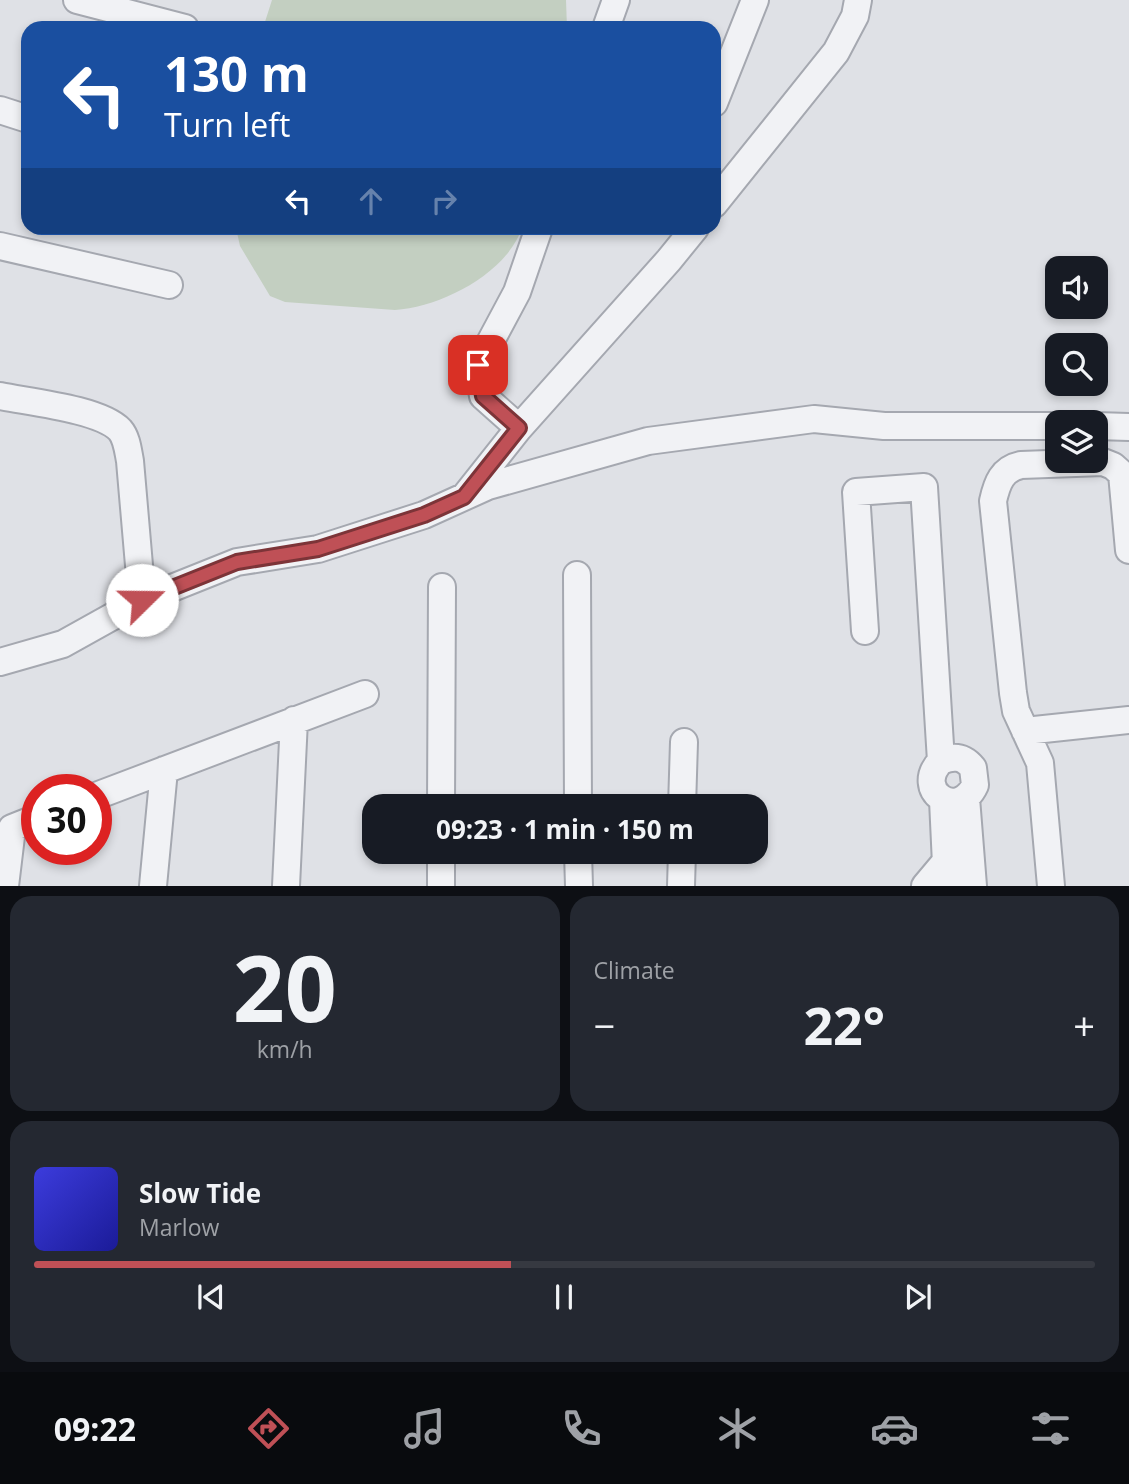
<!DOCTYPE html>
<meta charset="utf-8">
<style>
body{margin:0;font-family:"Open Sans",sans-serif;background:#242831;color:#f1f3f6;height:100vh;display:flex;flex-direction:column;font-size:26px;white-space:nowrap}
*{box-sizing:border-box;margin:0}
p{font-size:23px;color:#9ea1a6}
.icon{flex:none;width:38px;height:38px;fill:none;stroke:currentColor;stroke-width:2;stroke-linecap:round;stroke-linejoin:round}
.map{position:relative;height:886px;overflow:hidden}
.sheet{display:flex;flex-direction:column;gap:10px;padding:10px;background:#0d0f14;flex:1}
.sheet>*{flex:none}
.banner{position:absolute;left:21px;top:21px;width:700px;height:214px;border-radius:21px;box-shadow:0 4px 10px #0003;background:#1a4fa0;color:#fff;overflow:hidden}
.fabs{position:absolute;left:1045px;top:256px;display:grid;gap:14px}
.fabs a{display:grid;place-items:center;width:63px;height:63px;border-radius:14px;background:#171b24;box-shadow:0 4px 10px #0003;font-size:35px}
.speed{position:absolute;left:21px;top:774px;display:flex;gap:14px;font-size:35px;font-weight:700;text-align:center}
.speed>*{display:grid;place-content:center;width:91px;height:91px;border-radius:50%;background:#171b24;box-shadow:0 4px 10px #0003;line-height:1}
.speed .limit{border:10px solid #d22;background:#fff;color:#111}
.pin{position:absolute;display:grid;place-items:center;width:60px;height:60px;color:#fff;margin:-30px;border-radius:14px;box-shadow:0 4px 10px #0006}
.me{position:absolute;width:77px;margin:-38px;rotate:68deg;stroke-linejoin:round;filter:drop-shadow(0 0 5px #0008)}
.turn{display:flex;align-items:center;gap:24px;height:147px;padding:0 28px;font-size:32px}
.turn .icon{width:91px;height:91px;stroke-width:2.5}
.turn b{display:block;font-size:49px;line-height:60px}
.lanes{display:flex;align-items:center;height:66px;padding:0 28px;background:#0003;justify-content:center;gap:35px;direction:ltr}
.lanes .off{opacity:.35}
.big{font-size:52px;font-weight:700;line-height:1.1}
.sheet .widget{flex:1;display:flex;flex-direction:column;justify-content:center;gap:10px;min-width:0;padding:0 24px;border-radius:21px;background:#242831}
.sheet .dial{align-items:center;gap:0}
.dial b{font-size:91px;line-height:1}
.song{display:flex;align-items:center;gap:21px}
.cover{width:84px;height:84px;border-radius:10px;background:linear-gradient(135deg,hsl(240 70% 55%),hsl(240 70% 35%))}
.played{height:7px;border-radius:4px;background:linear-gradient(90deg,#bf5056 45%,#363941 45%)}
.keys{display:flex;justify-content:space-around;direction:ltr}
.heat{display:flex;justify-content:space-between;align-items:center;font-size:38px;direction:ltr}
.sheet .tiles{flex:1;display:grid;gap:10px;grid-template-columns:1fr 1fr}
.widget:last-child{grid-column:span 2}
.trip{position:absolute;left:362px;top:794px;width:406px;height:70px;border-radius:21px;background:#171b24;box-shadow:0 4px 10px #0003;font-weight:700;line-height:70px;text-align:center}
.menu{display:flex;height:112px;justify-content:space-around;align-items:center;background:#090b0e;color:#9ea1a6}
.menu .icon{width:49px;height:49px}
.menu .on{color:#bf5056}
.menu b{font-size:32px;color:#f1f3f6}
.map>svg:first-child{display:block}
</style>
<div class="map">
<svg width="1129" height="886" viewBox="0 0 1129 886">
<rect width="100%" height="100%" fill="#dfe1e6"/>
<path fill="#c3cfc1" d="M 272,0 L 566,0 L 567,28 L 263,28 Z
M 236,228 L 522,228 C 506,274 441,307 395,310 L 285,302 L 270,296 L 240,246 Z"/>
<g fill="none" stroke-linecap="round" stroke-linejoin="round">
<g stroke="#a5a8b0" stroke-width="30">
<path id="minor" d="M 77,0 L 185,28
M 606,28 L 616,0
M 714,103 L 755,0
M 0,110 L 28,119
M 714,204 L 836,52 L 855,16 L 858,0
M 0,246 L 169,285
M 0,396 C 29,402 100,409 120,430 C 127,438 128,451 130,461 L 142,600
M 1096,426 L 1129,427
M 519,428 L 483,396 L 478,365 L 517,292 L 539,228
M 465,496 L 519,428 L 669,260 L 695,228
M 577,575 L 578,807
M 865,631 L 856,492 L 924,487 L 941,761 C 912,790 958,822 975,785 L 973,768 C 964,757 955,755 941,761
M 0,662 L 63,644 L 142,600 L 237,562 L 318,549 L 424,515 L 488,486 L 648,441 L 814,419 L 884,426 L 1057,426
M 1025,731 L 1129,720
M 96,796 L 365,694
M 966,798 L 973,886
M 943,800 L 947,886
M 441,807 L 442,587
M 682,807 L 684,742
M 578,852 L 579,886
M 5,886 L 12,828 L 37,818
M 153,886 L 164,770
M 286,886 L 294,720
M 441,886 L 441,852
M 681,886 L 682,852
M 925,886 L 946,861
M 1051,886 L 1040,763 L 1016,711 L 1013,693 L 993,501 C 997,483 1002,469 1021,465 L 1103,462 L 1113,466 L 1122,474 L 1129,550"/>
</g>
<use href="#minor" stroke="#f1f2f5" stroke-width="26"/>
</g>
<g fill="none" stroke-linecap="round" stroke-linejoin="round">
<g stroke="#7c3438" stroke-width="18">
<path id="route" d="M 142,600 L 237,562 L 318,549 L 424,515 L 464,497 L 519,428 L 483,396 L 478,365"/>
</g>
<use href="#route" stroke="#bf5056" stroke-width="12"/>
</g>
</svg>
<div class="fabs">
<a><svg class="icon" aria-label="sound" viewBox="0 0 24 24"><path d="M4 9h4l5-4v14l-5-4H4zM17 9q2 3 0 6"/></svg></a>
<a><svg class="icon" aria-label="search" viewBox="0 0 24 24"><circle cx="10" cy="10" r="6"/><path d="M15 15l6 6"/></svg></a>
<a><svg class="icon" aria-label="layers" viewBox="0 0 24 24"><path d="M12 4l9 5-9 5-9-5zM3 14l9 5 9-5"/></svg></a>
</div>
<div class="speed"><div class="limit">30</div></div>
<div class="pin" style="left:478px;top:365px;background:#d93025"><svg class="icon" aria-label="arrive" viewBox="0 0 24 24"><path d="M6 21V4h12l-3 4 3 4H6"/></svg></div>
<svg class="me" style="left:142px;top:600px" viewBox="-20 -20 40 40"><circle r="19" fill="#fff"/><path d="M0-13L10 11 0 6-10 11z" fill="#bf5056"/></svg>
<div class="trip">09:23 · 1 min · 150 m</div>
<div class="banner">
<div class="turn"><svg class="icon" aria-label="left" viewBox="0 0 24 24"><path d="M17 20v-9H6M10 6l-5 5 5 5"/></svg><div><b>130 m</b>Turn left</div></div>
<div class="lanes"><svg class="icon" aria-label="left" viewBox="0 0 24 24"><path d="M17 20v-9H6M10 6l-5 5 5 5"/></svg><svg class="icon off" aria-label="ahead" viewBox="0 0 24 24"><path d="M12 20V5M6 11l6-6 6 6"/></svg><svg class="icon off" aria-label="right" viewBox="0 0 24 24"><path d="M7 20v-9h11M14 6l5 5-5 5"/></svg></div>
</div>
</div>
<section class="sheet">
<div class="tiles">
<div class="widget dial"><b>20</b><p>km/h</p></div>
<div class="widget"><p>Climate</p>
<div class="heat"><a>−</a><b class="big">22°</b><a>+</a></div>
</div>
<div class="widget">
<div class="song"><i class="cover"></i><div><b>Slow Tide</b><p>Marlow</p></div></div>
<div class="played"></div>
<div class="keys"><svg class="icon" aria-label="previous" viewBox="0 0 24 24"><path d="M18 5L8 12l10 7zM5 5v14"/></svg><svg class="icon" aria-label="pause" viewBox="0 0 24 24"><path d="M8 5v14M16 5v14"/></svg><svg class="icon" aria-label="next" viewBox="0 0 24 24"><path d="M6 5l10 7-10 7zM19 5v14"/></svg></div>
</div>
</div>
</section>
<nav class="menu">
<b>09:22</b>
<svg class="icon on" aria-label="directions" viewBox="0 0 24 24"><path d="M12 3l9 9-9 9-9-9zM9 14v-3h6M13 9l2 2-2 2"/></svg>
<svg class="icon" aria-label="music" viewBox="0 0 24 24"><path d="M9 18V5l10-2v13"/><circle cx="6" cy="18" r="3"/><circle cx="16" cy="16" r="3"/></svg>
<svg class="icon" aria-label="phone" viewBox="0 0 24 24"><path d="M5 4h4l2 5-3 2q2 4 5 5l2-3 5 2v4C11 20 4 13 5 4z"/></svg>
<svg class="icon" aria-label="climate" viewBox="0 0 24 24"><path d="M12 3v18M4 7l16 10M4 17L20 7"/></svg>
<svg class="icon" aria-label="car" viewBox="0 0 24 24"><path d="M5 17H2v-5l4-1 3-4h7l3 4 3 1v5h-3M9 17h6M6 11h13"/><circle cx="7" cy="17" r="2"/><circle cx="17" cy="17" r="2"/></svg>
<svg class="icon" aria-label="filters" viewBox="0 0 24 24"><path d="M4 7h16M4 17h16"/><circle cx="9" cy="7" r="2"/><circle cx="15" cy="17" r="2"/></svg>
</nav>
